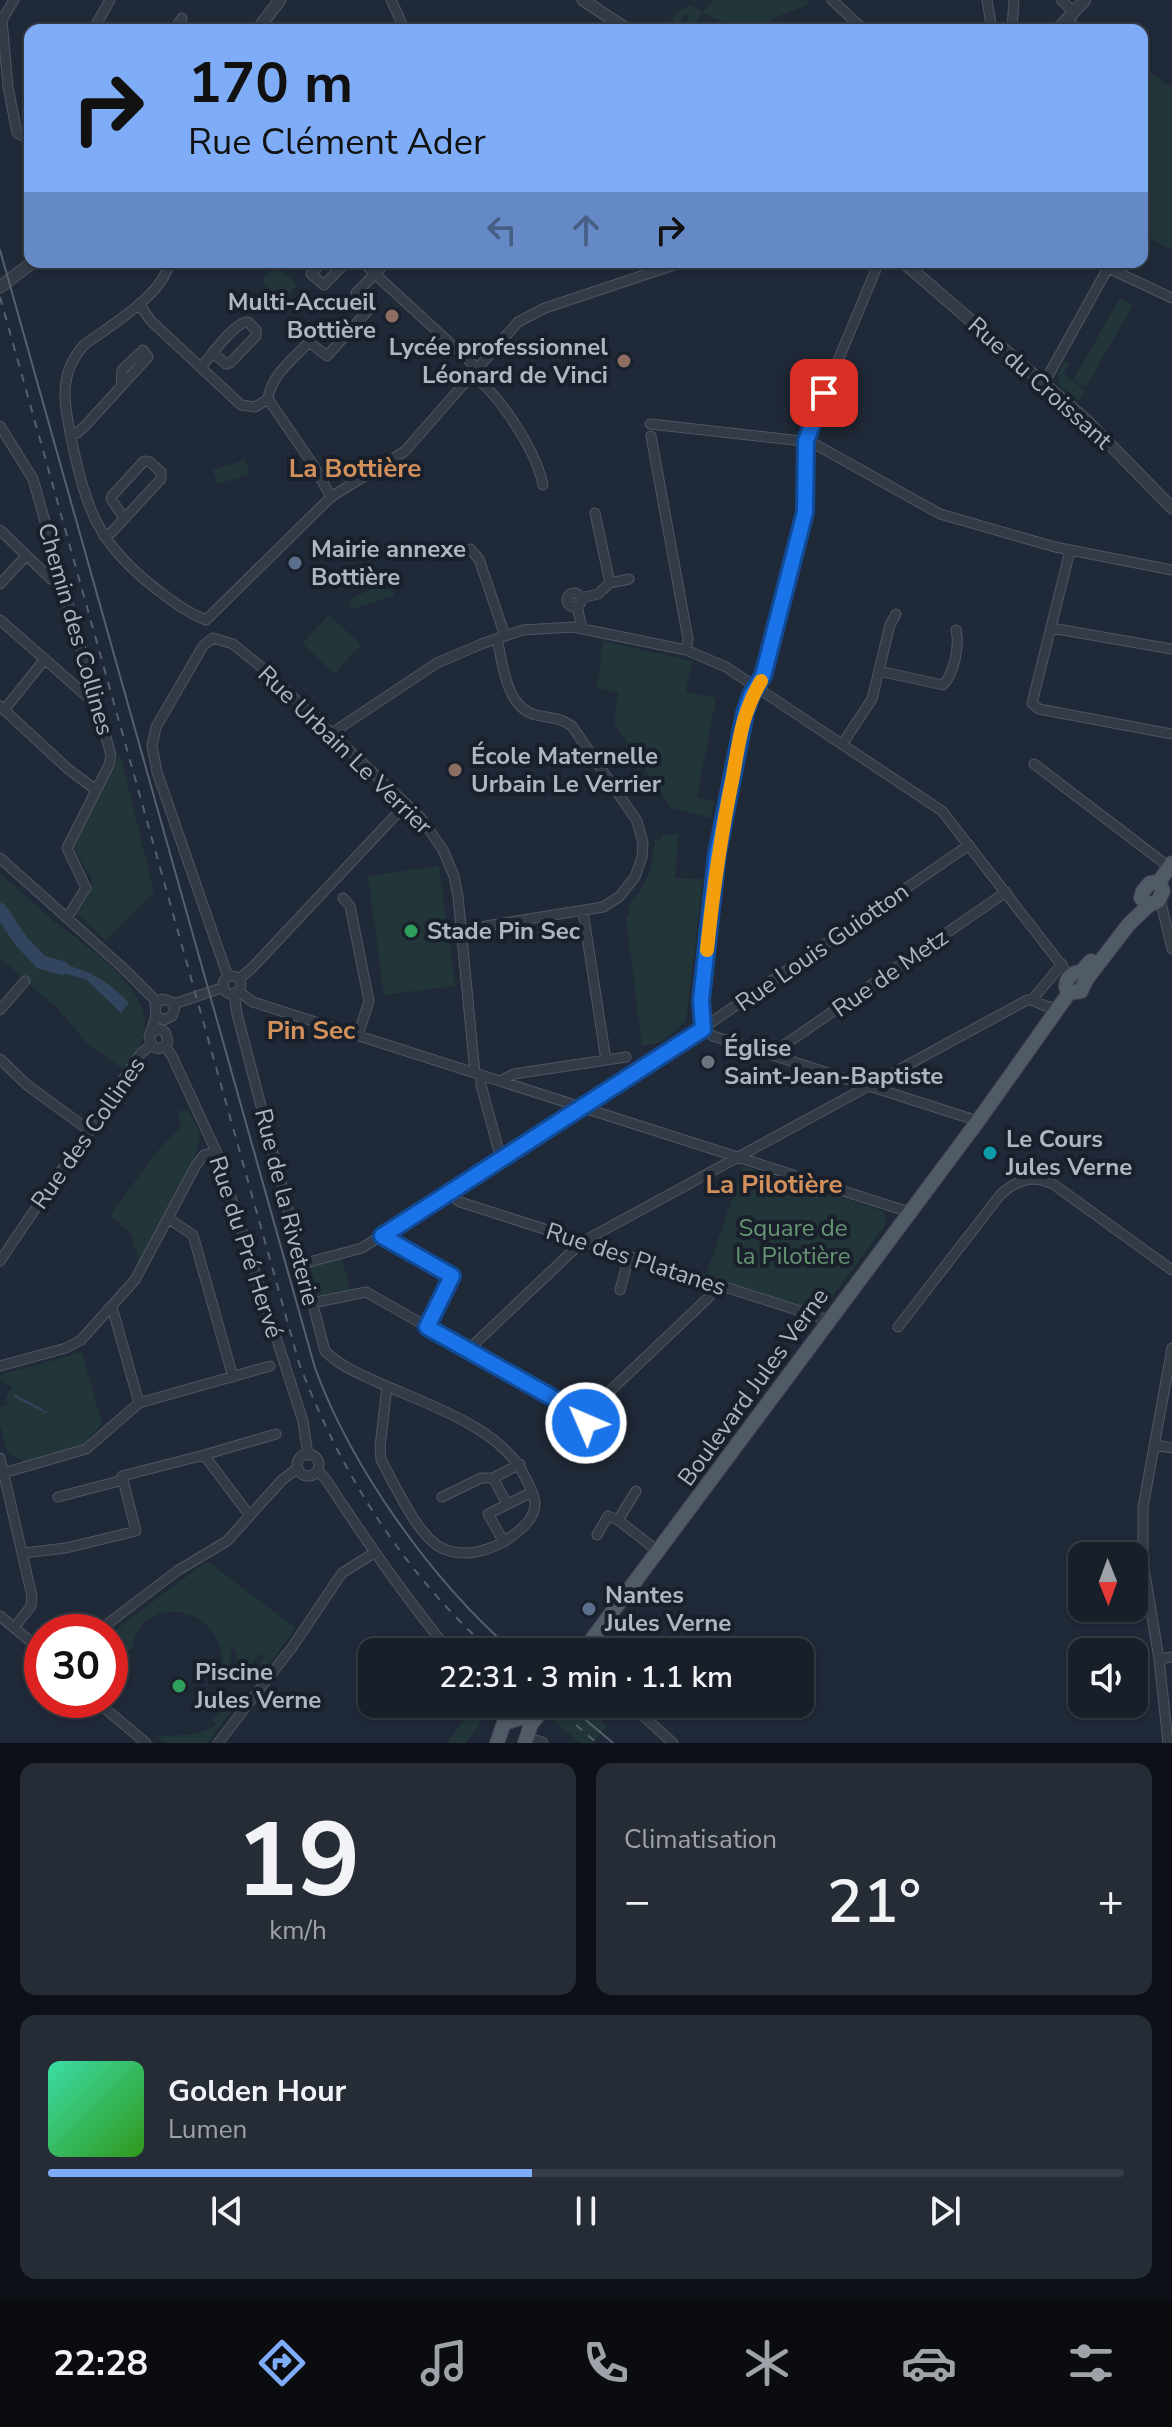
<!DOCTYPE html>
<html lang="fr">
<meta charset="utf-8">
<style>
body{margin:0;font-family:"Nunito Sans",sans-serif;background:#252c35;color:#f1f3f6;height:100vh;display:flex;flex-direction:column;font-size:30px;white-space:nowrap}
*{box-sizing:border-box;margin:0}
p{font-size:26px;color:#9fa2a8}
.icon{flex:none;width:44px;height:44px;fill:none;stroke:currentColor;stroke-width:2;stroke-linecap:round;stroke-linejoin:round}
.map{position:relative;height:1743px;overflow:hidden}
.sheet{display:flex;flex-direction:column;gap:20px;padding:20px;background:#0d1117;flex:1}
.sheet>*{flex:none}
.banner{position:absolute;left:24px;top:24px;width:1124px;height:244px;border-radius:16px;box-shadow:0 2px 6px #0004,0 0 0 2px #363d46;background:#7facf7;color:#111;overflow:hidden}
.needle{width:52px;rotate:179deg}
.fabs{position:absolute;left:1068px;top:1542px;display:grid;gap:16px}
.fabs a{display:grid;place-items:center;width:80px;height:80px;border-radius:16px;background:#181f29;box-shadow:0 2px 6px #0004,0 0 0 2px #363d46;font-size:40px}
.speed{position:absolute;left:24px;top:1614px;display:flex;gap:16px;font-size:40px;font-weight:700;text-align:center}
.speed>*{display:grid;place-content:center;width:104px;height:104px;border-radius:50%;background:#181f29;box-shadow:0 2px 6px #0004,0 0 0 2px #363d46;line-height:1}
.speed .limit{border:12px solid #d22;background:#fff;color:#111}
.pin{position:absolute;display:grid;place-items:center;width:68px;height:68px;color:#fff;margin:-34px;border-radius:16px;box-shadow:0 4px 12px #0006}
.me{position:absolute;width:88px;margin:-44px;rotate:315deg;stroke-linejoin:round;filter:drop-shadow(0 0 6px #0008)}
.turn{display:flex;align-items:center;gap:28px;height:168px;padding:0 32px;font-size:36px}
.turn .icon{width:104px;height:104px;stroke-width:2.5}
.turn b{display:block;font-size:56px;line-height:68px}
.lanes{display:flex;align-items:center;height:76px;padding:0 32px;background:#0003;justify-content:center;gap:40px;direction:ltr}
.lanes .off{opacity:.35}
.big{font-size:60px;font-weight:600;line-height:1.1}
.sheet .tile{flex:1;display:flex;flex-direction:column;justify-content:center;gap:12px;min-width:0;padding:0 28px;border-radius:16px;background:#252c35}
.sheet .dial{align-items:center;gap:0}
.dial b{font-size:104px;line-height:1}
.song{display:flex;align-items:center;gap:24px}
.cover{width:96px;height:96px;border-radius:12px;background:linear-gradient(135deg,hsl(160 70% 55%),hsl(110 70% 35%))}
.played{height:8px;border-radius:4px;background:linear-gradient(90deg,#7facf7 45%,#363d46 45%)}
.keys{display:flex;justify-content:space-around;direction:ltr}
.heat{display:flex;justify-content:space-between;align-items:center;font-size:44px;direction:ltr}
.sheet .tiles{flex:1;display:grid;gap:20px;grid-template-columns:1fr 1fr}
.tile:last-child{grid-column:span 2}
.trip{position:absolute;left:358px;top:1638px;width:456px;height:80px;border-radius:16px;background:#181f29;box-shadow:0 2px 6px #0004,0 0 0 2px #363d46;font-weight:600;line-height:80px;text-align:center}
.dock{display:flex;height:128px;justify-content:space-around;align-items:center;background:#0a0c10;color:#9fa2a8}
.dock .icon{width:56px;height:56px}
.dock .active{color:#7facf7}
.dock b{font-size:36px;color:#f1f3f6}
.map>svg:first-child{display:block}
</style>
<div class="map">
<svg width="1172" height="1743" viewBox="0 0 1172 1743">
<rect width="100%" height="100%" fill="#202937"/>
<path fill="#223538" d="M 714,0 L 808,0 L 809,1 L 807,5 L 774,18 L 763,30 L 738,30 L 702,12 L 692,30 L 676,30 L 686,24 L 688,16 L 683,15 L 682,23 L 678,25 L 671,19 L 681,9 L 691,5 L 702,12 Z
M 1142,67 L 1172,88 L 1172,250 L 1142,235 L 1142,191 L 1148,193 L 1142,189 Z
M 276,265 L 297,285 L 283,301 L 262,281 Z
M 1120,298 L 1133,305 L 1086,387 L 1073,380 Z
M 1065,361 L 1069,364 L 1063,374 L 1085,390 L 1079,401 L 1059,385 L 1057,375 Z
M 245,460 L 250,474 L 217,484 L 213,470 Z
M 373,589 L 393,590 L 394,596 L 352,609 L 349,602 L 357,595 Z
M 329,615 L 361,645 L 334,674 L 302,643 Z
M 603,641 L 692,661 L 686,692 L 716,698 L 697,797 L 714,802 L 711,818 L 671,808 L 614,724 L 618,693 L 597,688 Z
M 120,754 L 154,892 L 106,941 L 77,913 L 89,896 L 92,879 L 72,846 Z
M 679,833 L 675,878 L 703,879 L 686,1021 L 662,1042 L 642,1046 L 626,916 L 630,915 L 629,905 C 647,885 653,867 655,840 L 662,839 L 662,835 Z
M 439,866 L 455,986 L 384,995 L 368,876 Z
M 0,873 C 18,889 36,906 55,922 C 87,947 157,989 143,1038 C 140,1048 129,1060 123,1069 L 88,1044 L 58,1009 L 0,958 Z
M 178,1111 L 189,1111 L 199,1131 L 198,1149 L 139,1262 L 131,1234 L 110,1215 L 156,1153 L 181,1126 Z
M 743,1166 L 883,1211 L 887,1223 L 825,1306 L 813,1310 L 706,1275 Z
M 342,1259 L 350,1290 L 316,1298 L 308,1268 Z
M 82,1352 L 102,1424 L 82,1445 L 41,1457 L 26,1465 L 25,1462 L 8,1453 L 0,1425 L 0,1407 L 8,1404 L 6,1398 L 12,1387 L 1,1381 L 0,1375 Z
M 207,1561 L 296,1628 L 256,1682 L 251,1684 L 247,1681 L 264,1658 L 259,1654 L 240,1679 L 237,1678 L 236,1649 L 232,1649 L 228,1676 L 222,1674 C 232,1605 140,1588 132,1650 L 110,1651 L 110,1634 Z
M 558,1704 L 581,1704 L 607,1726 L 592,1743 L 580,1743 L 548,1716 Z
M 229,1706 L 234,1707 L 208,1743 L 163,1743 L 157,1736 C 175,1735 196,1737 216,1725 L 213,1719 Z
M 469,1713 L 481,1722 L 466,1743 L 447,1743 Z"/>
<path fill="#33445f" d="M 46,960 C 82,968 103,975 129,1003 L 121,1013 L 87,980 L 41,966 Z"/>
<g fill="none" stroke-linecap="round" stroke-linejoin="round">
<path stroke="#33445f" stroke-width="2" d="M 15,1396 L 42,1410
M 44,1412 L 46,1412"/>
<path stroke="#33445f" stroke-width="14" d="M 0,910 L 22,942 L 41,962 L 62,968"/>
<g stroke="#4e5662" stroke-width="11">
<path id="minor" d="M 14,0 L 2,20 L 8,87 L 17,133 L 30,140
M 391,0 L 405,30
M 832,0 L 864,30
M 987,0 L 992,30
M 1061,0 L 1074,12
M 1067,20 L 1079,30
M 93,30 L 110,0
M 174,30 L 182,18
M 1012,30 L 1014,0
M 169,262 C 165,294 108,327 84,345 C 58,374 64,403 71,437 C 86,510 98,545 159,591 C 174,603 188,613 206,620
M 322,262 L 311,274 L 324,285 L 346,262
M 363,262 L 375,274 L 386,262
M 1108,268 L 1172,298
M 139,304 L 151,321 L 241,405 L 255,407 L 268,399 L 314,466 L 331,497
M 201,367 C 211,356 234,322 248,322 L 256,330 L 256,336 L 230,363 L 226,364 L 213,353
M 472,374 C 500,396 536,450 543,485
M 1044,383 L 1108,268 L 1102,262
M 268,399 C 271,375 294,358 309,342 L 327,356 L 371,307 L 356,293 L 375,274 L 477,368
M 650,424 L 811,442 L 940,514 L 1055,547 L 1172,570
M 0,426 L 33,479 L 111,755 L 109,765 L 67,848 L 86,888 L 67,918
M 70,434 L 77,433 L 85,426 L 148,357 L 143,350 L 122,370 L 121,386
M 651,436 L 688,639 L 686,650
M 0,530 L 51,579 L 64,585
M 104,536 L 112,532 L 161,479 L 161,472 L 150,462 L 144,461 L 112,496 L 111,499 L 124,518
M 470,549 L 479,559 L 505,636
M 1070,551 L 1032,703 L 1039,709 L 1172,734
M 610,583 L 629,579
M 0,584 L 26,556
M567 600a7 7 0 1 1 14 0a7 7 0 1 1-14 0Z
M 581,598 L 598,594 L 610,583 L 595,513
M 577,606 L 582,628
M 0,620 L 98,706
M 206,620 L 331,497 L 405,451 L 518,322 L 545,308 L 683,262
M 1051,628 L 1172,649
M 213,638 L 233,644 L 260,666 L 421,818 L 443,850 L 454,876 L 458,896 L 475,1073
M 213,638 L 203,646 L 156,727 L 152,746 L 157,772 L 228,977
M 879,671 L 943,685 C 954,674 960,645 956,630
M 0,706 L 68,769 L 96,790
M 4,710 L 45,659
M 332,733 L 437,663 L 484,643 L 523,630 L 573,627 L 686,650 L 726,667 L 942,811 L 1070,976
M 843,743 L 872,699 L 890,625 L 896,614
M 1034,764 L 1169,867
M 0,858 L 122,967 L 157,1002
M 343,898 L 350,906 L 369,1001 L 358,1035
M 1160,899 L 1172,949
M 583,911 L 606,1060
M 461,930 L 603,907 L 619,897 L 635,877 L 642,857 L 643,843 L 637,821 L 572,726 C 560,717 549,718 536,715 C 505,707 503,663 497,639
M223 985a9 9 0 1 1 18 0a9 9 0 1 1-18 0Z
M 239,979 L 252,968 L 406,804
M 238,991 L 253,1002 L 909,1212
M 234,993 L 237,1014 L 325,1351 C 340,1366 358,1373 377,1382 C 426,1404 504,1428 526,1479 C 530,1487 534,1494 535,1502 C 536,1517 523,1528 512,1536 C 492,1551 462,1560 438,1546 C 416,1532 394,1483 381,1460 L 380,1447 L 387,1386
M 1032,1000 L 1045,1006 L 1058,1008
M 174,1004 L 224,987
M 0,1010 L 25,981
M 703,1029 L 701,1000 L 717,854 L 745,713 L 751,695 L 763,676 L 805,512 L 805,453 L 809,430 L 879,262
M 703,1029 L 713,1036 L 978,1121
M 152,1032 L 160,1029 L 165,1032 L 168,1041 L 165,1046 L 158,1049 L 153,1047 L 149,1037 L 156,1016 L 155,1004 L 163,999 L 172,1002 L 175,1007 L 172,1016 L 164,1020 L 156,1016
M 165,1046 L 172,1056 L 216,1151 L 303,1421 L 308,1455
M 775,1055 L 780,1048 L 1006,892
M 0,1059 L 27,1085 L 90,1131
M 481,1075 L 481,1085 L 501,1159
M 500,1081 L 514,1074 L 626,1057
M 448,1193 L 460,1202 L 828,1320
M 169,1219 L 193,1235 L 233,1377
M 382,1236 L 452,1276 L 427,1327
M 0,1261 L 141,1053 L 151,1045
M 302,1264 L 362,1248 L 687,1039 L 969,845
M 620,1290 L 629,1257
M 312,1303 L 366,1292 L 578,1412
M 112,1307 L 139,1403
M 898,1327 L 1001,1194 C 1018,1179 1033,1175 1053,1184 L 1172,1270
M 468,1350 L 582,1242 L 1027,1000 L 1032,1000 L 1062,964
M 0,1366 L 66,1348 L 81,1340 L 135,1280 L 196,1165 L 204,1155 L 216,1151
M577 1416a8 8 0 1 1 16 0a8 8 0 1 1-16 0Z
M 590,1410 L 709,1297 L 717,1285
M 1155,1445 L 1172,1448
M297 1465a11 11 0 1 1 22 0a11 11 0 1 1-22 0Z
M 204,1455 L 276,1434
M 0,1458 L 32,1596 L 31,1606 L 14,1628
M 317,1471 L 325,1478 C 364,1538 405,1597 450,1652
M 0,1474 L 86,1449 L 139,1403 L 270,1366
M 493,1478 L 507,1504
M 58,1497 L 123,1480
M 442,1497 L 481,1478 L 493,1478 L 520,1464
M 618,1520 L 636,1491
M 597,1535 L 608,1516 L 618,1520 L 659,1552
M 504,1542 L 488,1514 L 532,1492
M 23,1553 L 66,1548 L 136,1531 L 122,1476 L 204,1455 L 250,1516
M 0,1616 L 42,1651
M 97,1632 L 177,1571 L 227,1541 L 282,1480 L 298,1468
M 1159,1659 L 1172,1657
M 95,1700 L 146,1743
M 492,1704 L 507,1721
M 630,1704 L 673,1743
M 218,1743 L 293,1646 L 342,1573 L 374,1553
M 1168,1743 L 1159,1659 L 1143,1561 L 1143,1507 L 1172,1348"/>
</g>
<g stroke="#4e5662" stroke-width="13">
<path id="tertiary" d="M 583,0 L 628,30
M 257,30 L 280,0
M 1057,30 L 1085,0
M 903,262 L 1087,421 L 1172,508
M 0,287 L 33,262
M 528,1739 L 542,1743"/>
</g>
<g stroke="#3d4451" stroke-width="16">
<path id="primary" d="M 1159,882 L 1172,863
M 1149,905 L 1141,898 L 1143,891 L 1150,883 L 1159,882
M 1069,993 L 1081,991 L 1086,980 L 1129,924 L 1149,905 L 1158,901 L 1163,891 L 1159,882
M 1069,993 L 1066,987 C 1066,978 1072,972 1081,972 L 1091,961
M 584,1650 L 978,1121 L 1069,993
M 497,1743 L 504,1723 L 523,1717 L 536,1704
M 525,1743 L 531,1724 L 548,1704"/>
</g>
<use href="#minor" stroke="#333b47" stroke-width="9"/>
<use href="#tertiary" stroke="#333b47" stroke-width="11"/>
<use href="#primary" stroke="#515a67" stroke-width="14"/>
<path stroke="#555f6e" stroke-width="2" d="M 0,250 L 315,1368 C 352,1469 433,1582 514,1652
M 567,1704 L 613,1743"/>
<path stroke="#555f6e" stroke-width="2" stroke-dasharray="8 8" stroke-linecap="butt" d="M 0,297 L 299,1363 C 341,1474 403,1572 492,1652
M 552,1704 L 597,1743"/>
</g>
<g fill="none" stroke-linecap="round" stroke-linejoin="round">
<g stroke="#114b97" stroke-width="20">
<path id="route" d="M 586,1423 L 592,1417 L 589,1409 L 583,1408 L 578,1412 L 427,1327 L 452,1276 L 382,1236 L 703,1029 L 701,1000 L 717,854 L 745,713 L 751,695 L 763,676 L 805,512 L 806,441 L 824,393"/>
</g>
<use href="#route" stroke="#1a73e8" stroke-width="14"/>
<path stroke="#f59e0b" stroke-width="14" d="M 707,950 C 713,891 721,834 733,776 C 739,741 742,713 761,681"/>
</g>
<g fill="#8d6e63" stroke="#19202c" stroke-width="3">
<circle cx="392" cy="316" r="8"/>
<circle cx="624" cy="361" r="8"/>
<circle cx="455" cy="770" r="8"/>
</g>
<g fill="#5c6f8a" stroke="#19202c" stroke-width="3">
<circle cx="295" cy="563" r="8"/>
<circle cx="589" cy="1609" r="8"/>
</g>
<g fill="#2e9e5b" stroke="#19202c" stroke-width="3">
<circle cx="411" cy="931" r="8"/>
<circle cx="179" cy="1686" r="8"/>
</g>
<circle fill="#6b7280" stroke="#19202c" stroke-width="3" cx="708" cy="1062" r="8"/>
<circle fill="#0f9aa8" stroke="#19202c" stroke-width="3" cx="990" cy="1153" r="8"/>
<g text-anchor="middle" stroke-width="8" stroke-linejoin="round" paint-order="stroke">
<g font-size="24" font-weight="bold" fill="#adb6c4" stroke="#19202c" text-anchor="start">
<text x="376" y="310" text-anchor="end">Multi-Accueil<tspan x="376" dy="28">Bottière</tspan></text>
<text x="608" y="355" text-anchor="end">Lycée professionnel<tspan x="608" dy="28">Léonard de Vinci</tspan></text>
<text x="311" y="557">Mairie annexe<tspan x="311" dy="28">Bottière</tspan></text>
<text x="471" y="764">École Maternelle<tspan x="471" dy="28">Urbain Le Verrier</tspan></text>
<text x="427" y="939">Stade Pin Sec</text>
<text x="724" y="1056">Église<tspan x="724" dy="28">Saint-Jean-Baptiste</tspan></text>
<text x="1006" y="1147">Le Cours<tspan x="1006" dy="28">Jules Verne</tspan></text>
<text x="605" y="1603">Nantes<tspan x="605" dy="28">Jules Verne</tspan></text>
<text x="195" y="1680">Piscine<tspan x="195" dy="28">Jules Verne</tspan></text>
</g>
<g font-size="24" fill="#adb6c4" stroke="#19202c">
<text transform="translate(1040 383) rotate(42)" y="8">Rue du Croissant</text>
<text transform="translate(76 629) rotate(74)" y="8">Chemin des Collines</text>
<text transform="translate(345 750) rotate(44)" y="8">Rue Urbain Le Verrier</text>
<text transform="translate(822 947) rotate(-35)" y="8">Rue Louis Guiotton</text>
<text transform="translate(890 973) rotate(-35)" y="8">Rue de Metz</text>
<text transform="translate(88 1133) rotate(-55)" y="8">Rue des Collines</text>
<text transform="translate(287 1207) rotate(76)" y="8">Rue de la Riveterie</text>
<text transform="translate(246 1247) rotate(72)" y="8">Rue du Pré Hervé</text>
<text transform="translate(636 1259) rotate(18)" y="8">Rue des Platanes</text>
<text transform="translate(753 1387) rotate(-54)" y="8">Boulevard Jules Verne</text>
</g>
<g font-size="24" fill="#659471" stroke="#19202c">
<text x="793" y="1236">Square de<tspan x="793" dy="28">la Pilotière</tspan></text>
</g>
<g font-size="26" font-weight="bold" fill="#d2905a" stroke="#19202c">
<text x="355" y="477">La Bottière</text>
<text x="311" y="1039">Pin Sec</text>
<text x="774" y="1193">La Pilotière</text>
</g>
</g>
</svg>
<div class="fabs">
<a><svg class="needle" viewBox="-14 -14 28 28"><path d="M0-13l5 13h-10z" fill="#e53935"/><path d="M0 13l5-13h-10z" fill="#9fa2a8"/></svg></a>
<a><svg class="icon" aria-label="sound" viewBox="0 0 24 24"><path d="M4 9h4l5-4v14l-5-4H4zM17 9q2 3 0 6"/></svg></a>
</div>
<div class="speed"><div class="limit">30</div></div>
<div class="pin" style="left:824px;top:393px;background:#d93025"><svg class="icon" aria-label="arrive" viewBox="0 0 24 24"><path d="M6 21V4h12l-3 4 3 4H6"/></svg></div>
<svg class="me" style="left:586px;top:1423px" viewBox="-20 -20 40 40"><circle r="17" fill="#1a73e8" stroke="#fff" stroke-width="3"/><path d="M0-11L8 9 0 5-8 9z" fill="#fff"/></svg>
<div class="trip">22:31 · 3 min · 1.1 km</div>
<div class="banner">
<div class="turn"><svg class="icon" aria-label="right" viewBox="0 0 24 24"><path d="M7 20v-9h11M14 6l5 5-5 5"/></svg><div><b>170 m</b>Rue Clément Ader</div></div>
<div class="lanes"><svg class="icon off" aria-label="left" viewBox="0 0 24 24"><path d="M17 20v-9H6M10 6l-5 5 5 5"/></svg><svg class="icon off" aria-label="ahead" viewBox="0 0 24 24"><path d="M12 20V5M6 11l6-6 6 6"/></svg><svg class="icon" aria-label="right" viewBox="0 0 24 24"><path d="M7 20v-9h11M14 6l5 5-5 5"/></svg></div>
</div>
</div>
<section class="sheet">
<div class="tiles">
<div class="tile dial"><b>19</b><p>km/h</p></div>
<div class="tile"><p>Climatisation</p>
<div class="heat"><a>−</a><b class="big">21°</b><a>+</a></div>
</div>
<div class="tile">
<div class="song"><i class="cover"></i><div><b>Golden Hour</b><p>Lumen</p></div></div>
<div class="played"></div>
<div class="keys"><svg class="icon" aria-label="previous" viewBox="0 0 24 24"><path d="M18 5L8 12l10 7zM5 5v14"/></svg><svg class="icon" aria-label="pause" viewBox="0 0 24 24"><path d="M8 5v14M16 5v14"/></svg><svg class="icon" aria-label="next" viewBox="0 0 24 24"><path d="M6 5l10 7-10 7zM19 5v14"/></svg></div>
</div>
</div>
</section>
<nav class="dock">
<b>22:28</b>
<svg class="icon active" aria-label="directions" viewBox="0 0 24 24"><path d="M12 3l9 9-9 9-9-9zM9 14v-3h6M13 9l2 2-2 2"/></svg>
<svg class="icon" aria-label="music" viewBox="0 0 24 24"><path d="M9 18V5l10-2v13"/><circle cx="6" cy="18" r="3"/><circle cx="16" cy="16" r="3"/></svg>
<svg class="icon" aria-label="phone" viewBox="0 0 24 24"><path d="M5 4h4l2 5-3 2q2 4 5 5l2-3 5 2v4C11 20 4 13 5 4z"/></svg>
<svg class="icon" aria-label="climate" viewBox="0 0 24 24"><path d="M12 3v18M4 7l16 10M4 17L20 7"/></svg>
<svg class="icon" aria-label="car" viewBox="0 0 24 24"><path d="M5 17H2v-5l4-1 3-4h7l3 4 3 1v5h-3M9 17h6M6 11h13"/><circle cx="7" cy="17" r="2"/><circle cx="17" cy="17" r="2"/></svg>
<svg class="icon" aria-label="filters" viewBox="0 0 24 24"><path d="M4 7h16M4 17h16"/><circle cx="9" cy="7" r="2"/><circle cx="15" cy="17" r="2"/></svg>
</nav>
